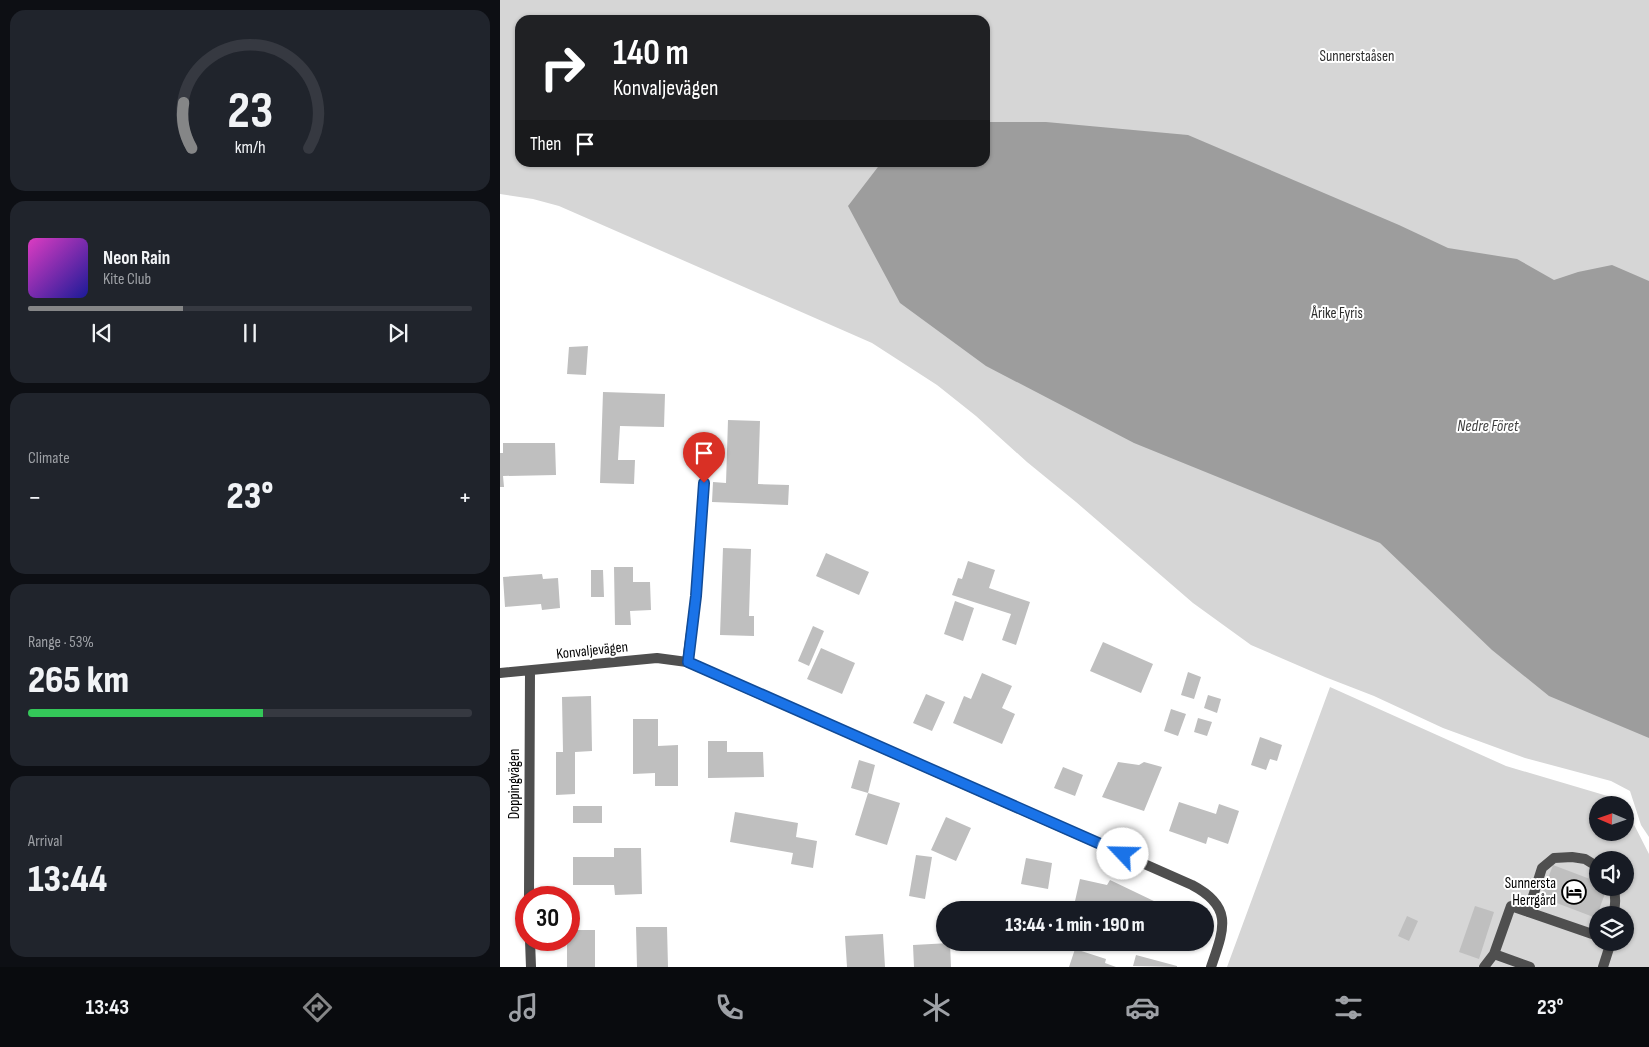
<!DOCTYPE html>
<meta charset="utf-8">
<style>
body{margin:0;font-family:"Sofia Sans Condensed",sans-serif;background:#20242c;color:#f1f3f6;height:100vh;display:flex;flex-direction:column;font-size:19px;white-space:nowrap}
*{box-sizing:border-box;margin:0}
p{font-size:16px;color:#9ea1a6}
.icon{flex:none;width:28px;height:28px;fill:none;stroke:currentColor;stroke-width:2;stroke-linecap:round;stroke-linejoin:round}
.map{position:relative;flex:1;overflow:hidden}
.sheet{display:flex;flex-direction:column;gap:10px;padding:10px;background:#0d0f14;width:500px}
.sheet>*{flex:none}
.hud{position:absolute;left:15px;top:15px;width:475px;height:152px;border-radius:15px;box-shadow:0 1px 4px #0004;background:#202124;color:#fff;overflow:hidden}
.needle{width:32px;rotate:272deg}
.tools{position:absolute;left:1089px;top:796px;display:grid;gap:10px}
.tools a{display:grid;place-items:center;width:45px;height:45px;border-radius:50%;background:#171b24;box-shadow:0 1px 4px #0004;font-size:25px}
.speed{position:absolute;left:15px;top:886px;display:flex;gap:10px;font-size:25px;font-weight:700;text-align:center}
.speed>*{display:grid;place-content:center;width:65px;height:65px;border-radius:50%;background:#171b24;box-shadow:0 1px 4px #0004;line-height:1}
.speed .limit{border:8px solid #d22;background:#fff;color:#111}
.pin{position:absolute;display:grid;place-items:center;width:42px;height:42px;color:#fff;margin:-51px -21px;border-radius:50% 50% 50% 0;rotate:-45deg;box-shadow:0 0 5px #0007}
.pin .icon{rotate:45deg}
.me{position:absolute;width:55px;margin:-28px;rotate:294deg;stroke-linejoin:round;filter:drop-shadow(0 0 4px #0008)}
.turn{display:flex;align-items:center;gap:18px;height:105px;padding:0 15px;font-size:22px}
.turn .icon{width:65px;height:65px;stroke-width:2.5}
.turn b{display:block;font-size:35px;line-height:42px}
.then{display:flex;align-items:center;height:48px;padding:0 15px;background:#0003;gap:10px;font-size:19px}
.big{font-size:38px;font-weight:800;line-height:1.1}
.sheet .card{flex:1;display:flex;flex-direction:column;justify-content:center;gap:8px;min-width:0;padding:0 18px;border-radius:15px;background:#20242c}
.sheet .dial{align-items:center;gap:0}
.dial svg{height:130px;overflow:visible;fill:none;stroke:#363941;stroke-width:7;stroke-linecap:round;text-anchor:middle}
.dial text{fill:#f1f3f6;stroke:none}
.song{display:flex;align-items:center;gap:15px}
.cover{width:60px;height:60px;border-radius:8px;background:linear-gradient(135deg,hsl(310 70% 55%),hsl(240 70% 35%))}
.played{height:5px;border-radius:2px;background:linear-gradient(90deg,#858687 35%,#363941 35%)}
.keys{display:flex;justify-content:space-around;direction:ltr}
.heat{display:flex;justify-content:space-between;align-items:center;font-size:28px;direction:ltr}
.charge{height:8px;border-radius:4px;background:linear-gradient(90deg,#34c759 53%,#363941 0)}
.trip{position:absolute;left:436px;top:901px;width:278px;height:50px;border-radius:25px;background:#171b24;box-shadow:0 1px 4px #0004;font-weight:800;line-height:50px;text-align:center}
.dock{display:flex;height:80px;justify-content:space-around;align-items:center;background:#090b0e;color:#9ea1a6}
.dock .icon{width:35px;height:35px}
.dock .on{color:#858687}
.dock b{font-size:22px;color:#f1f3f6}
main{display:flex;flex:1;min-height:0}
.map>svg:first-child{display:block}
</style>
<main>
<section class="sheet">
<div class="card dial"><svg viewBox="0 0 100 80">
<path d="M14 69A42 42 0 1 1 86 69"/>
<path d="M14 69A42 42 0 0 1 9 41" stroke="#858687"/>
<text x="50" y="56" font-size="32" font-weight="700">23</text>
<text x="50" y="72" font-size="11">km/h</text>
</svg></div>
<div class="card">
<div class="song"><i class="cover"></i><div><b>Neon Rain</b><p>Kite Club</p></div></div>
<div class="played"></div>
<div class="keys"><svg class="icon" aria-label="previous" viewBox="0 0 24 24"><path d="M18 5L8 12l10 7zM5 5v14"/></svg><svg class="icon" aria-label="pause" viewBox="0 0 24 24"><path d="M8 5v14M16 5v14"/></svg><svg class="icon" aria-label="next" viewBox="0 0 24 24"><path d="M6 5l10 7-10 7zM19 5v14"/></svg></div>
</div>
<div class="card"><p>Climate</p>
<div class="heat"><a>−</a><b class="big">23°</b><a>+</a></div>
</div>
<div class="card"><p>Range · 53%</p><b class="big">265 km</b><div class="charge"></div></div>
<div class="card"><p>Arrival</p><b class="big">13:44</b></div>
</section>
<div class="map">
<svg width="1149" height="967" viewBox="0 0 1149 967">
<rect width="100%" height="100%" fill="#fff"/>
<path fill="#d6d6d6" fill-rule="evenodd" d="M 0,0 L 1149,0 L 1149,837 L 1141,825 L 1130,791 L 1111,781 L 1025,758 L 943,728 L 874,696 L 825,677 L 751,645 L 693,603 L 576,502 L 527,462 L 476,416 L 437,385 L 372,343 L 59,206 L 33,199 L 0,194 ZM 20,20 L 485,20 L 485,162 L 20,162 Z
M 830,687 L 1006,766 L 1121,800 L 1124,805 L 1098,805 L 1098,832 L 1125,832 L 1125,807 L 1149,854 L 1149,967 L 727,967 ZM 1098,860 L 1125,860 L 1125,888 L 1098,888 ZM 1098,915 L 1125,915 L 1125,942 L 1098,942 Z"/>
<path fill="#9d9d9d" d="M 485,122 L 546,122 L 688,135 L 899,225 L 948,248 L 1017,259 L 1054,280 L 1078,272 L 1112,265 L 1149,281 L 1149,738 L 1049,696 L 992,650 L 880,543 L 634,443 L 486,366 L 400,303 L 348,206 L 381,163 L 485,162 Z"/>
<path fill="#bfbfbf" d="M 88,346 L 86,375 L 67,374 L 69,347 Z
M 103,392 L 165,394 L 164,427 L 120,426 L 118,460 L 135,460 L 134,484 L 100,483 Z
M 228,420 L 260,421 L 258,484 L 289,485 L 288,505 L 212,502 L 213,482 L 226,483 Z
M 3,443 L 55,443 L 56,475 L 3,476 L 4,487 L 0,487 L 0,453 L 3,453 Z
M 223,548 L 251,549 L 249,616 L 254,616 L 254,636 L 220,635 Z
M 326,553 L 369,572 L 359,595 L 316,576 Z
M 468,561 L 495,570 L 489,588 L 530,602 L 516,645 L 502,640 L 511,614 L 452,595 L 458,578 L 462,579 Z
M 114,567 L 133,567 L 133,582 L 150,582 L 151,610 L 130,611 L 131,625 L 115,625 Z
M 91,570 L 103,570 L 104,597 L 91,597 Z
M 42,574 L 43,579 L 58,578 L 60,608 L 42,610 L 41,604 L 5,607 L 3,577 Z
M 455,601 L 474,608 L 463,641 L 444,634 Z
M 313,626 L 324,631 L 309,666 L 298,661 Z
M 603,642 L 653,664 L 641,693 L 590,671 Z
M 321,648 L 355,663 L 342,694 L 307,679 Z
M 688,672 L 701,677 L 694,699 L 681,695 Z
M 482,673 L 512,686 L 502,708 L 515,714 L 502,744 L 453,723 L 464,696 L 471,699 Z
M 426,694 L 445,702 L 432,731 L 413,723 Z
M 708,695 L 721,699 L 717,713 L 704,708 Z
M 91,696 L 92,751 L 75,752 L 75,794 L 56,795 L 56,752 L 63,752 L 62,697 Z
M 671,709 L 686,714 L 678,736 L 664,731 Z
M 698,718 L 712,722 L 707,736 L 694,732 Z
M 133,719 L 158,719 L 158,746 L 178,745 L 178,786 L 155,786 L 155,773 L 133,774 Z
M 760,737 L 782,745 L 777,761 L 770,759 L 766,770 L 751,765 Z
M 208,741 L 227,741 L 227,752 L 263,752 L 264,777 L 208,778 Z
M 359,760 L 375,765 L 368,793 L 351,788 Z
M 618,762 L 639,765 L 644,762 L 662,767 L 644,811 L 602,797 Z
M 563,767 L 583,775 L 575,796 L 554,788 Z
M 368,793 L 400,803 L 387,845 L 355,835 Z
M 679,802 L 716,814 L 719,804 L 739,811 L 728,844 L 708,837 L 706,844 L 669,831 Z
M 73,806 L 102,806 L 102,823 L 73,823 Z
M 235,812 L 298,823 L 296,837 L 317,841 L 313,868 L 291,864 L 293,853 L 230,842 Z
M 446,817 L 471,828 L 456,861 L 431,850 Z
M 114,848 L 141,848 L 142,894 L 115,895 L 114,885 L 73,885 L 73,857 L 114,857 Z
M 416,855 L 432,857 L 425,899 L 409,896 Z
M 526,858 L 552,863 L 548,889 L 521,884 Z
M 1053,865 L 1098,882 L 1098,888 L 1107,888 L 1096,918 L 1041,897 Z
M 580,879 L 607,885 L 610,880 L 658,903 L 654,910 L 573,910 Z
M 975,906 L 994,912 L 979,959 L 959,952 Z
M 907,916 L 918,921 L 909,941 L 898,936 Z
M 136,927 L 167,927 L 168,967 L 137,967 Z
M 69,930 L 95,930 L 95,967 L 67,967 L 67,940 L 69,940 Z
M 383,934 L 385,967 L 347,967 L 345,936 Z
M 450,943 L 451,967 L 414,967 L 413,945 Z
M 575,949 L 606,959 L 605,963 L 616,967 L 569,967 Z
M 636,955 L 677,966 L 677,967 L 633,966 Z"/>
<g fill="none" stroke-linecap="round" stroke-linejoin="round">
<path stroke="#4f4f4f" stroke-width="10" d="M 187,662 L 196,596 L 204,483
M 1028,912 L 1042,868 L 1054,858 L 1072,857 L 1085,859 L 1098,867
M 1112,915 C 1116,908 1116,895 1113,888
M 994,954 L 1011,906 L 1098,936
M 984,967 L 994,954 L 1030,967
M 1103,967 L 1111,942"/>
<path stroke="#4f4f4f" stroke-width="10" d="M 0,673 L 157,658 L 187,662 L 692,885 C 734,907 724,929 711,967
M 29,898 L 30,671
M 30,940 L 31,967"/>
</g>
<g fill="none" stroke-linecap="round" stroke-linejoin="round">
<g stroke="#114b97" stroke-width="12">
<path id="route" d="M 204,483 L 196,596 L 188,662 L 623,854"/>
</g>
<use href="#route" stroke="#1a73e8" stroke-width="9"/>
</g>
<defs>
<g id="hotel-ring" transform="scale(1.25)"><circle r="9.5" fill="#fff" stroke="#000" stroke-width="1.5"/><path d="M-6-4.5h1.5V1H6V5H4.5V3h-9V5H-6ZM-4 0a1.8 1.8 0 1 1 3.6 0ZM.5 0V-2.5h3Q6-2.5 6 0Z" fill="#000"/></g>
</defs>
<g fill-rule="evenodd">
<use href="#hotel-ring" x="1074" y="892"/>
</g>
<g text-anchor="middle" stroke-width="4" stroke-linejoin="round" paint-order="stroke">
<g font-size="15" fill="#2d2d2d" stroke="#fff">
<text x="857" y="61">Sunnerstaåsen</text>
<text x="837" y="318">Årike Fyris</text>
</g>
<g font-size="15" fill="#000" stroke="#fff">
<text transform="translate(92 650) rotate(-6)" y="5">Konvaljevägen</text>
<text transform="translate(14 784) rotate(-90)" y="5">Doppingvägen</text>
</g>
<g font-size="15" fill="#000" stroke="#fff" text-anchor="end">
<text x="1056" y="888">Sunnersta<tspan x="1056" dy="17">Herrgård</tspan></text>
</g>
<g font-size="16" font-style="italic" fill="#3e3e3e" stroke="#fff">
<text x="988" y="431">Nedre Föret</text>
</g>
</g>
</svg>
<div class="tools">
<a><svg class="needle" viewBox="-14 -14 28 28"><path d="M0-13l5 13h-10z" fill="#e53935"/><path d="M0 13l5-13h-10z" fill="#9ea1a6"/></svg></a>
<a><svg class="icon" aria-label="sound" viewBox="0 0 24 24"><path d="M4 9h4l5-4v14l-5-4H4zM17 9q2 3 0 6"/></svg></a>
<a><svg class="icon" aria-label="layers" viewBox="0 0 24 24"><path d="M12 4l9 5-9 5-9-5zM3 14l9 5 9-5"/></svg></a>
</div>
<div class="speed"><div class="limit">30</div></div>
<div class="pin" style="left:204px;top:483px;background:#d93025"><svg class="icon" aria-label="arrive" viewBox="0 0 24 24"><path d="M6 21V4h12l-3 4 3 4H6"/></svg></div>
<svg class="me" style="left:623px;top:854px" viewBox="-20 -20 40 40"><circle r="19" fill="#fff"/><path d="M0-13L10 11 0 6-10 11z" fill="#1a73e8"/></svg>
<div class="trip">13:44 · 1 min · 190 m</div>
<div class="hud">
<div class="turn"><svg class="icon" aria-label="right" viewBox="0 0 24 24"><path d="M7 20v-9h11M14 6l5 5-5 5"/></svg><div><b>140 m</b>Konvaljevägen</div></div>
<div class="then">Then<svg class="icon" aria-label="arrive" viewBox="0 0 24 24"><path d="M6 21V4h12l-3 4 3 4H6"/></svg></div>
</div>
</div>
</main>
<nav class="dock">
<b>13:43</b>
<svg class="icon on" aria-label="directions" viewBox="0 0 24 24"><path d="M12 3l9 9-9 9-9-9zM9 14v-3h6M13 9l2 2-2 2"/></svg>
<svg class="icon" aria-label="music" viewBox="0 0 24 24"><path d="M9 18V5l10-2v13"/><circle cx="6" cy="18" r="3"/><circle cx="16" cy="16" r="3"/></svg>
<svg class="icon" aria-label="phone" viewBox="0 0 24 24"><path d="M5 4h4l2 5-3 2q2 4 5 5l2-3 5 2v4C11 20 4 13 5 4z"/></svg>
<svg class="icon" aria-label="climate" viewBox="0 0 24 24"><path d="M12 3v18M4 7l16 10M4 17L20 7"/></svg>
<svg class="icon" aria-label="car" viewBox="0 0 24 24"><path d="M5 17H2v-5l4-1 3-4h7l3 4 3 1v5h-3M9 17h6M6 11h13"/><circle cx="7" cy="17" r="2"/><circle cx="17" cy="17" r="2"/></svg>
<svg class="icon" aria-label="filters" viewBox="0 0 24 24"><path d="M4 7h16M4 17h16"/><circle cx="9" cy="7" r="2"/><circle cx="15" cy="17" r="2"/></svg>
<b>23°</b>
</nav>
